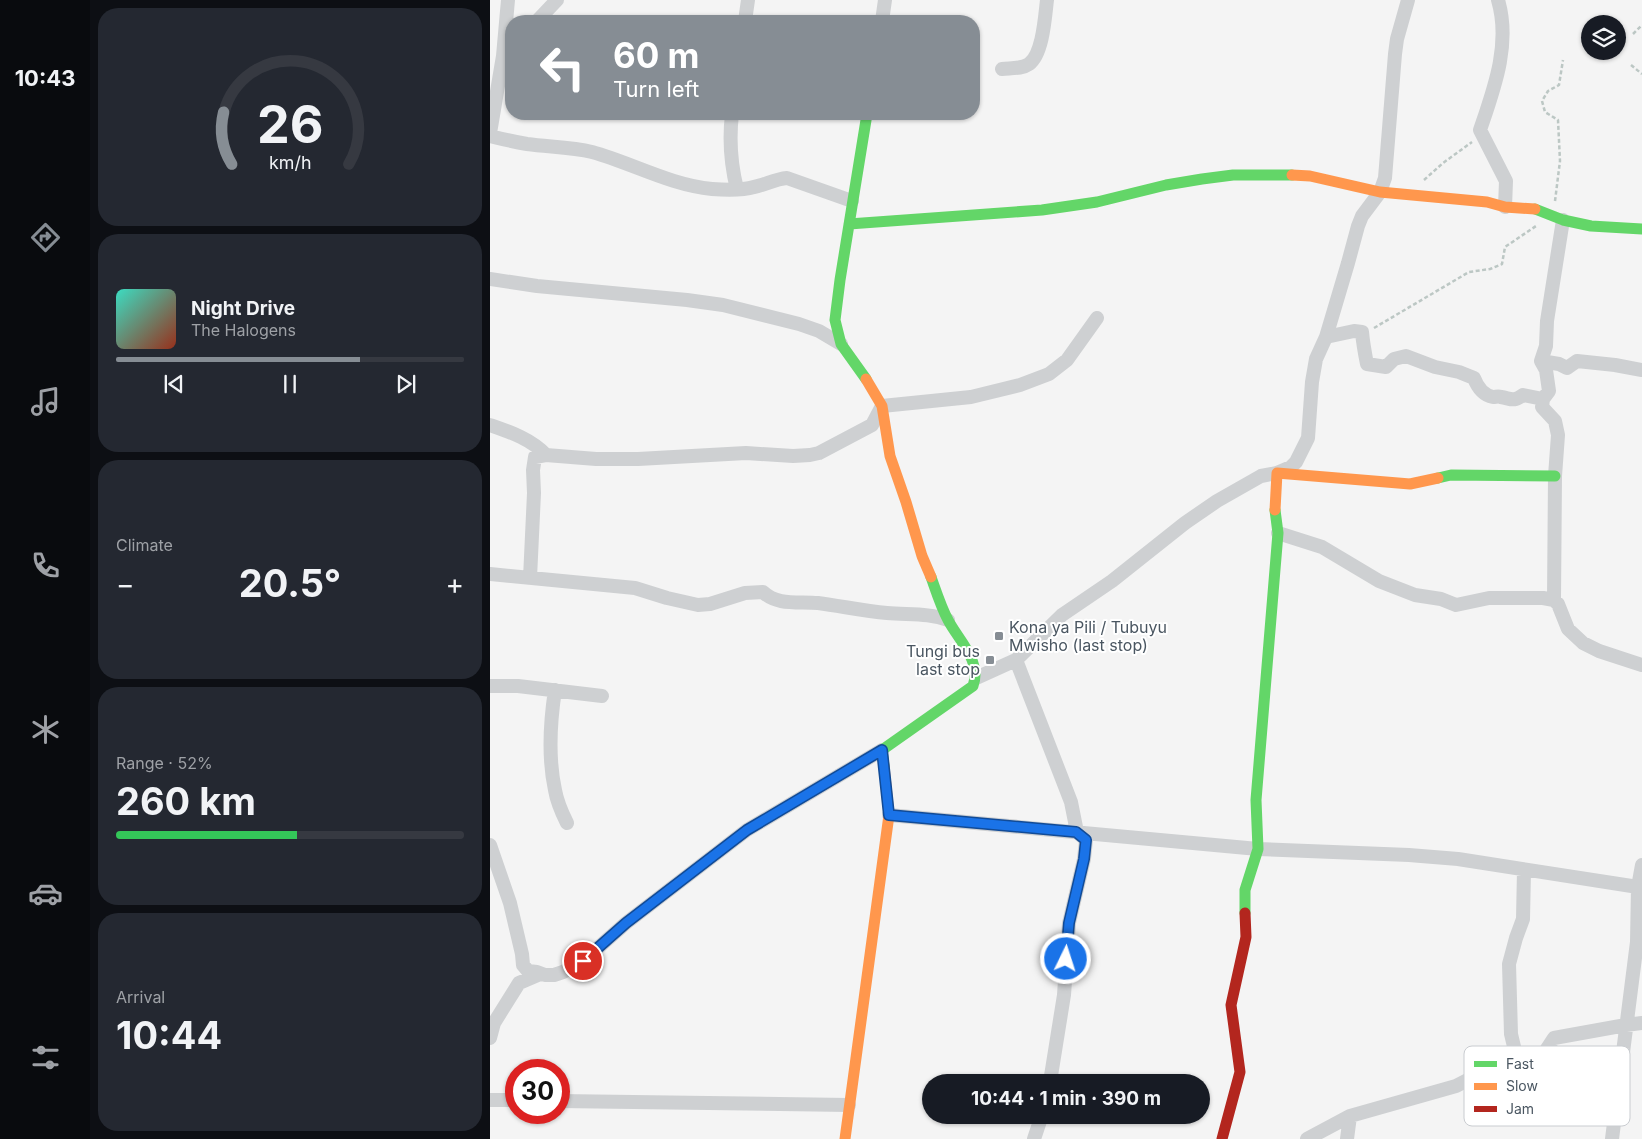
<!DOCTYPE html>
<meta charset="utf-8">
<style>
body{margin:0;font-family:Inter,sans-serif;background:#242831;color:#f1f3f6;height:100vh;display:flex;flex-direction:column;font-size:19px;white-space:nowrap}
*{box-sizing:border-box;margin:0}
p{font-size:16px;color:#9ea1a6}
.icon{flex:none;width:28px;height:28px;fill:none;stroke:currentColor;stroke-width:2;stroke-linecap:round;stroke-linejoin:round}
.map{position:relative;flex:1;overflow:hidden}
.panel{display:flex;flex-direction:column;gap:8px;padding:8px;background:#0d0f14;width:400px}
.panel>*{flex:none}
.hud{position:absolute;left:15px;top:15px;width:475px;height:105px;border-radius:20px;box-shadow:0 1px 4px #0004;background:#868d94;color:#fff;overflow:hidden}
.tools{position:absolute;left:1091px;top:15px;display:grid;gap:10px}
.tools a{display:grid;place-items:center;width:45px;height:45px;border-radius:50%;background:#171b24;box-shadow:0 1px 4px #0004;font-size:25px}
.speed{position:absolute;left:15px;top:1059px;display:flex;gap:10px;font-size:25px;font-weight:700;text-align:center}
.speed>*{display:grid;place-content:center;width:65px;height:65px;border-radius:50%;background:#171b24;box-shadow:0 1px 4px #0004;line-height:1}
.speed .limit{border:8px solid #d22;background:#fff;color:#111}
.pin{position:absolute;display:grid;place-items:center;width:42px;height:42px;color:#fff;margin:-21px;border:2px solid #fff;border-radius:50%;box-shadow:0 1px 5px #0007}
.me{position:absolute;width:55px;margin:-28px;rotate:4deg;stroke-linejoin:round;filter:drop-shadow(0 0 4px #0008)}
.turn{display:flex;align-items:center;gap:18px;height:105px;padding:0 25px;font-size:22px}
.turn .icon{width:65px;height:65px;stroke-width:2.5}
.turn b{display:block;font-size:35px;line-height:42px}
.big{font-size:38px;font-weight:700;line-height:1.1}
.panel .card{flex:1;display:flex;flex-direction:column;justify-content:center;gap:8px;min-width:0;padding:0 18px;border-radius:20px;background:#242831}
.panel .dial{align-items:center;gap:0}
.dial svg{height:130px;overflow:visible;fill:none;stroke:#363941;stroke-width:7;stroke-linecap:round;text-anchor:middle}
.dial text{fill:#f1f3f6;stroke:none}
.song{display:flex;align-items:center;gap:15px}
.cover{width:60px;height:60px;border-radius:8px;background:linear-gradient(135deg,hsl(170 70% 55%),hsl(10 70% 35%))}
.played{height:5px;border-radius:2px;background:linear-gradient(90deg,#868d94 70%,#363941 70%)}
.keys{display:flex;justify-content:space-around;direction:ltr}
.heat{display:flex;justify-content:space-between;align-items:center;font-size:28px;direction:ltr}
.charge{height:8px;border-radius:4px;background:linear-gradient(90deg,#34c759 52%,#363941 0)}
.trip{position:absolute;left:432px;top:1074px;width:288px;height:50px;border-radius:25px;background:#171b24;box-shadow:0 1px 4px #0004;font-weight:700;line-height:50px;text-align:center}
main{display:flex;flex:1;min-height:0}
.menu{display:flex;flex-direction:column;width:90px;justify-content:space-around;align-items:center;background:#090b0e;color:#9ea1a6}
.menu .icon{width:35px;height:35px}
.menu .current{color:#868d94}
.menu b{font-size:22px;color:#f1f3f6}
.map>svg:first-child{display:block}
</style>
<main>
<nav class="menu">
<b>10:43</b>
<svg class="icon current" aria-label="directions" viewBox="0 0 24 24"><path d="M12 3l9 9-9 9-9-9zM9 14v-3h6M13 9l2 2-2 2"/></svg>
<svg class="icon" aria-label="music" viewBox="0 0 24 24"><path d="M9 18V5l10-2v13"/><circle cx="6" cy="18" r="3"/><circle cx="16" cy="16" r="3"/></svg>
<svg class="icon" aria-label="phone" viewBox="0 0 24 24"><path d="M5 4h4l2 5-3 2q2 4 5 5l2-3 5 2v4C11 20 4 13 5 4z"/></svg>
<svg class="icon" aria-label="climate" viewBox="0 0 24 24"><path d="M12 3v18M4 7l16 10M4 17L20 7"/></svg>
<svg class="icon" aria-label="car" viewBox="0 0 24 24"><path d="M5 17H2v-5l4-1 3-4h7l3 4 3 1v5h-3M9 17h6M6 11h13"/><circle cx="7" cy="17" r="2"/><circle cx="17" cy="17" r="2"/></svg>
<svg class="icon" aria-label="filters" viewBox="0 0 24 24"><path d="M4 7h16M4 17h16"/><circle cx="9" cy="7" r="2"/><circle cx="15" cy="17" r="2"/></svg>
</nav>
<section class="panel">
<div class="card dial"><svg viewBox="0 0 100 80">
<path d="M14 69A42 42 0 1 1 86 69"/>
<path d="M14 69A42 42 0 0 1 9 37" stroke="#868d94"/>
<text x="50" y="56" font-size="32" font-weight="700">26</text>
<text x="50" y="72" font-size="11">km/h</text>
</svg></div>
<div class="card">
<div class="song"><i class="cover"></i><div><b>Night Drive</b><p>The Halogens</p></div></div>
<div class="played"></div>
<div class="keys"><svg class="icon" aria-label="previous" viewBox="0 0 24 24"><path d="M18 5L8 12l10 7zM5 5v14"/></svg><svg class="icon" aria-label="pause" viewBox="0 0 24 24"><path d="M8 5v14M16 5v14"/></svg><svg class="icon" aria-label="next" viewBox="0 0 24 24"><path d="M6 5l10 7-10 7zM19 5v14"/></svg></div>
</div>
<div class="card"><p>Climate</p>
<div class="heat"><a>−</a><b class="big">20.5°</b><a>+</a></div>
</div>
<div class="card"><p>Range · 52%</p><b class="big">260 km</b><div class="charge"></div></div>
<div class="card"><p>Arrival</p><b class="big">10:44</b></div>
</section>
<div class="map">
<svg width="1152" height="1139" viewBox="0 0 1152 1139">
<rect width="100%" height="100%" fill="#f4f4f4"/>
<g fill="none" stroke-linecap="round" stroke-linejoin="round">
<path stroke="#bcc7c4" stroke-width="2.5" stroke-dasharray="4 2.5" stroke-linecap="butt" d="M 1143,34 L 1152,25
M 1141,65 L 1152,74
M 934,180 L 953,163 L 982,142
M 1065,201 L 1070,161 L 1068,120 L 1055,112 L 1052,101 L 1058,91 L 1069,85 L 1073,60
M 884,328 L 979,272 L 1000,269 L 1012,264 L 1015,247 L 1046,226"/>
<path stroke="#ced0d2" stroke-width="14" d="M 1008,0 C 1021,44 1004,89 990,130 L 1016,181 L 1015,207
M 47,21 L 67,0
M 255,21 L 258,0
M 392,21 L 395,0
M 512,69 C 521,68 532,69 539,64 C 553,54 555,16 557,0
M 242,114 C 239,139 241,165 247,189
M 0,133 L 13,56 L 18,0
M 0,136 C 12,139 25,142 37,144 C 59,147 81,147 102,152 C 142,163 180,185 222,189 C 235,190 251,191 264,187 C 275,185 285,179 297,178 L 362,201
M 0,279 L 47,286 L 197,300 L 233,305 L 309,324 L 329,331 L 351,344
M 836,337 L 864,331 L 872,332 C 873,343 875,354 877,364 L 896,367 L 904,359 L 916,356 L 945,367 L 969,372 L 984,378 C 987,386 993,395 1003,397 C 1006,397 1008,396 1011,397 C 1022,399 1023,402 1033,395 L 1053,399
M 1051,361 L 1069,364 L 1077,368 L 1087,361 L 1125,365 L 1152,370
M 0,425 C 20,432 41,439 56,455
M 788,533 L 832,547 L 889,581 L 925,595 L 951,599 L 966,605 L 999,598 L 1053,598 L 1064,600 L 1068,604 L 1078,629 L 1093,643 L 1109,651 L 1152,665
M 0,574 L 145,588 L 177,598 L 208,605 L 220,604 L 255,593 L 273,592 C 287,606 310,601 328,603 C 351,606 374,611 397,613 C 418,615 439,613 458,620
M 40,578 L 44,493 L 43,470 L 45,457 L 56,455 L 106,459 L 148,459 L 256,453 L 303,456 L 320,455 L 329,453 L 382,425 L 392,406 L 481,397 L 530,385 L 559,374 L 577,360 L 607,318
M 1064,600 L 1065,476 L 1068,435 L 1065,421 L 1052,407 L 1053,399 L 1059,391 L 1056,370 L 1051,361 L 1056,346 L 1057,321 L 1073,220
M 526,660 L 581,802 L 587,832 L 596,840 L 594,859 L 579,923 L 574,995 L 560,1082
M 486,678 L 526,660 L 572,615 L 622,581 L 695,523 L 727,501 L 771,476 L 787,473 L 801,467 L 806,462 L 818,438 L 822,382 L 826,359 L 836,337 L 858,263 L 868,226 L 872,216 L 890,192 L 895,178 L 905,54 L 907,39 L 918,0
M 0,686 L 28,686 L 112,696
M 65,690 C 60,723 58,758 65,790 C 67,802 72,813 77,823
M 399,815 L 768,849 L 919,855 L 968,859 L 1148,887
M 0,845 L 20,903 L 32,954 L 33,965 L 38,971 L 47,972 L 55,975 L 64,975 L 73,972 L 93,961 L 136,923 L 257,830 L 392,750
M 0,1038 L 4,1023 L 29,983 L 50,974
M 1026,1055 L 1021,1034 L 1019,964 L 1026,938 L 1033,919 L 1034,870
M 0,1100 L 26,1100
M 69,1101 L 359,1105
M 544,1139 L 552,1115
M 817,1139 L 860,1116 L 966,1086 L 1026,1055 L 1043,1070 L 1064,1038 L 1136,1025 L 1152,1023
M 857,1139 L 860,1116
M 1122,1139 L 1147,942 L 1148,887 L 1152,865"/>
<path stroke="#63d668" stroke-width="11" d="M 1045,209 L 1073,220 L 1101,226 L 1152,229
M 359,224 L 552,210 L 607,202 L 676,185 L 712,179 L 743,175 L 802,175
M 376,379 L 351,344 L 345,320 L 350,280 L 377,114
M 948,478 L 961,475 L 1065,476
M 394,766 L 392,750 L 483,686 C 492,661 469,641 458,620 C 451,607 446,591 441,577
M 755,913 L 755,890 L 768,849 L 766,800 L 788,533 L 785,510"/>
<path stroke="#ff974d" stroke-width="11" d="M 802,175 L 820,176 L 890,192 L 997,202 L 1015,207 L 1045,209
M 376,379 L 392,406 L 400,456 L 416,502 L 432,556 L 441,577
M 785,510 L 787,473 L 920,484 L 948,478
M 355,1139 L 399,815 L 394,766"/>
<path stroke="#b3261e" stroke-width="11" d="M 732,1139 L 750,1072 L 741,1005 L 756,937 L 755,913"/>
</g>
<g fill="none" stroke-linecap="round" stroke-linejoin="round">
<g stroke="#114b97" stroke-width="12">
<path id="route" d="M 93,961 L 136,923 L 257,830 L 392,750 L 399,815 L 586,832 L 596,840 L 594,859 L 579,923 L 576,959"/>
</g>
<use href="#route" stroke="#1a73e8" stroke-width="9"/>
</g>
<g fill="#868d94" stroke="#fff" stroke-width="2">
<rect x="504" y="631" width="10" height="10" rx="2.5"/>
<rect x="495" y="655" width="10" height="10" rx="2.5"/>
</g>
<g text-anchor="middle" stroke-width="4" stroke-linejoin="round" paint-order="stroke">
<g font-size="16" fill="#4a5661" stroke="#fff" text-anchor="start">
<text x="519" y="633">Kona ya Pili / Tubuyu<tspan x="519" dy="18">Mwisho (last stop)</tspan></text>
<text x="490" y="657" text-anchor="end">Tungi bus<tspan x="490" dy="18">last stop</tspan></text>
</g>
</g>
<rect x="974" y="1046" width="166" height="80" rx="8" fill="#fff" stroke="#c9ccd0" stroke-width="1"/>
<rect x="984" y="1061" width="23" height="6" fill="#63d668"/>
<rect x="984" y="1083" width="23" height="7" fill="#ff974d"/>
<rect x="984" y="1106" width="23" height="6" fill="#b3261e"/>
<g font-size="14" fill="#4a5661">
<text x="1016" y="1069">Fast</text>
<text x="1016" y="1091">Slow</text>
<text x="1016" y="1114">Jam</text>
</g>
</svg>
<div class="tools">
<a><svg class="icon" aria-label="layers" viewBox="0 0 24 24"><path d="M12 4l9 5-9 5-9-5zM3 14l9 5 9-5"/></svg></a>
</div>
<div class="speed"><div class="limit">30</div></div>
<div class="pin" style="left:93px;top:961px;background:#d93025"><svg class="icon" aria-label="arrive" viewBox="0 0 24 24"><path d="M6 21V4h12l-3 4 3 4H6"/></svg></div>
<svg class="me" style="left:576px;top:959px" viewBox="-20 -20 40 40"><circle r="17" fill="#1a73e8" stroke="#fff" stroke-width="3"/><path d="M0-11L8 9 0 5-8 9z" fill="#fff"/></svg>
<div class="trip">10:44 · 1 min · 390 m</div>
<div class="hud">
<div class="turn"><svg class="icon" aria-label="left" viewBox="0 0 24 24"><path d="M17 20v-9H6M10 6l-5 5 5 5"/></svg><div><b>60 m</b>Turn left</div></div>
</div>
</div>
</main>
